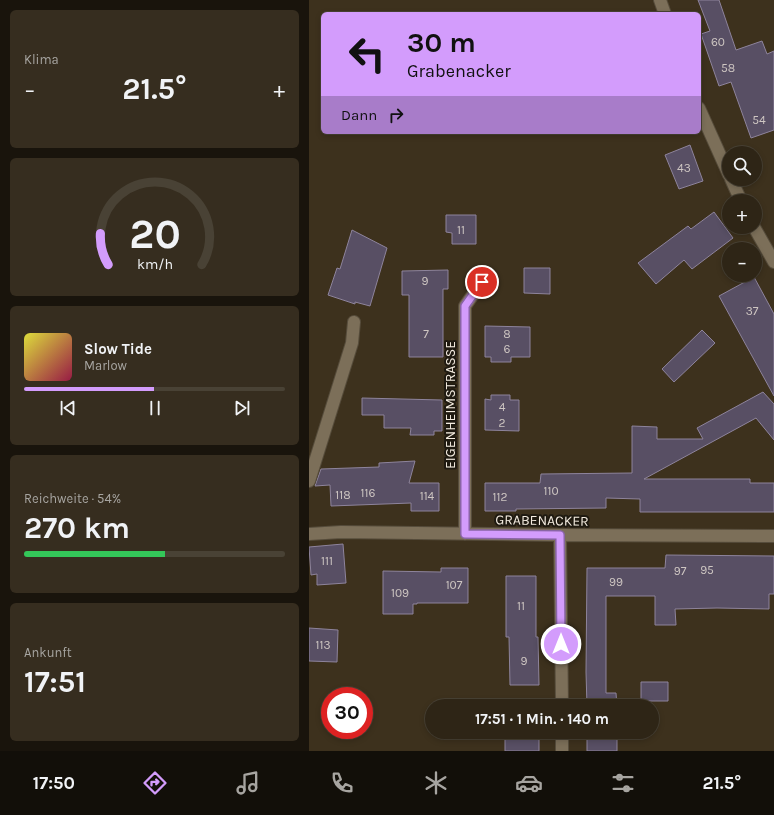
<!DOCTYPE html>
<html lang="de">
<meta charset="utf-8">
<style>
body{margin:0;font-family:Karla,sans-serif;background:#362d1f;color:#f1f3f6;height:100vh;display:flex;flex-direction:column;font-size:15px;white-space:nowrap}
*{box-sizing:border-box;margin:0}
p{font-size:13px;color:#a7a5a1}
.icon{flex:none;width:22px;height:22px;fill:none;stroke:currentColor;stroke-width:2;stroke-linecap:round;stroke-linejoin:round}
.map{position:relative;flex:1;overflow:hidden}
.panel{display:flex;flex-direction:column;gap:10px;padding:10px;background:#19140c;width:309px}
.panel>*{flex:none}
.hud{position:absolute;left:12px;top:12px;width:380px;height:122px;border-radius:6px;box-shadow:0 2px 6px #0003,0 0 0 1px #494235;background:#d39cfc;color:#111;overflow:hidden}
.controls{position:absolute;left:413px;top:146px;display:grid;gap:8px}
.controls a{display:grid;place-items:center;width:40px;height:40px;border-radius:50%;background:#2e2516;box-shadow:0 2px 6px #0003,0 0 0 1px #494235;font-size:20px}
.speed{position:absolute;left:12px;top:687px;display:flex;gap:8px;font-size:20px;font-weight:700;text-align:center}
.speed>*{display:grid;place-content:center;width:52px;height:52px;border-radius:50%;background:#2e2516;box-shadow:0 2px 6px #0003,0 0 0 1px #494235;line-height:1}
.speed .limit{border:6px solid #d22;background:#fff;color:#111}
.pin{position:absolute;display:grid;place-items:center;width:34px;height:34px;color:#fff;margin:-17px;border:2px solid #fff;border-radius:50%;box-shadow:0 1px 4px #0007}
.me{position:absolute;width:44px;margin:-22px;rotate:0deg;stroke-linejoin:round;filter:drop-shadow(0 0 3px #0008)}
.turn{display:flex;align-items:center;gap:14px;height:84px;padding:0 20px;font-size:18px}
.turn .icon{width:52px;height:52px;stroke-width:2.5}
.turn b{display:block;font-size:28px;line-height:34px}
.then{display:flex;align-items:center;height:38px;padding:0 20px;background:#0003;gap:8px;font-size:15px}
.big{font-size:30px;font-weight:700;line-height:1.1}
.panel .widget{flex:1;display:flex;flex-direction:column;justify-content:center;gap:6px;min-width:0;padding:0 14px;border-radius:6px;background:#362d1f}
.panel .dial{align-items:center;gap:0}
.dial svg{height:104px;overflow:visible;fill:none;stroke:#494235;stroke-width:7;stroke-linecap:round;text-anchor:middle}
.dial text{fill:#f1f3f6;stroke:none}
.song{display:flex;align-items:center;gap:12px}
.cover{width:48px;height:48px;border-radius:6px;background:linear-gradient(135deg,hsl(60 70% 55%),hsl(340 70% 35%))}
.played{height:4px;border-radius:2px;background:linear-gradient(90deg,#d39cfc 50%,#494235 50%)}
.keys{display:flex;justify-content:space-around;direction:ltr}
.heat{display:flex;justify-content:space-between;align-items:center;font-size:22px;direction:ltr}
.charge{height:6px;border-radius:3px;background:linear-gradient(90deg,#34c759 54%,#494235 0)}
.trip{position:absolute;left:116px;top:699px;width:234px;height:40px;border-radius:20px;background:#2e2516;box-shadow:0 2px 6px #0003,0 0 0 1px #494235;font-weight:700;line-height:40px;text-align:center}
.tabs{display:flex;height:64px;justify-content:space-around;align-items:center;background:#120f09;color:#a7a5a1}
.tabs .icon{width:28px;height:28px}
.tabs .selected{color:#d39cfc}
.tabs b{font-size:18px;color:#f1f3f6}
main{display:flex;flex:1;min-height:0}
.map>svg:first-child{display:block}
</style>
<main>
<section class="panel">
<div class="widget"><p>Klima</p>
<div class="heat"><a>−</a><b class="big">21.5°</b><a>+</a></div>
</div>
<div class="widget dial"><svg viewBox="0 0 100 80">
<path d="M14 69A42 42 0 1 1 86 69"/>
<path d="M14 69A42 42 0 0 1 8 45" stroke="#d39cfc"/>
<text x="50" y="56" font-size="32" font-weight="700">20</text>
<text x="50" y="72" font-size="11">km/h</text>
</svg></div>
<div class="widget">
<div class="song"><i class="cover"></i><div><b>Slow Tide</b><p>Marlow</p></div></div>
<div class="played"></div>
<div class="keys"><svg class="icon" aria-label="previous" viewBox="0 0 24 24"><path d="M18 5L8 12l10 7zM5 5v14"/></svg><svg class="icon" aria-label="pause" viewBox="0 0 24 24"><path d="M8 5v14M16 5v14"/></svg><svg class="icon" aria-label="next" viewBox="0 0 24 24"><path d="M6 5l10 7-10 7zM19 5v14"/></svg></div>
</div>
<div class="widget"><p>Reichweite · 54%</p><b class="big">270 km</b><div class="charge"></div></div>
<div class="widget"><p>Ankunft</p><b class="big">17:51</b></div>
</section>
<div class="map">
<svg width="465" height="751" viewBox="0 0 465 751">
<rect width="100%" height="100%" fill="#3d311d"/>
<path fill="#584f64" stroke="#8e849c" d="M 389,0 L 410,0 L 427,50 L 453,41 L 458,54 L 465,51 L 465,130 L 442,138 L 422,82 L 410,86 L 392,34 L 401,31 Z
M 381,145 L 394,181 L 370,189 L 356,155 Z
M 405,212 L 424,238 L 383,269 L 375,260 L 347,284 L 329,263 L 379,226 L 382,229 Z
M 137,215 L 167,215 L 167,244 L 143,244 L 143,233 L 137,232 Z
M 43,230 L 78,248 L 61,306 L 46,302 L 46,304 L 19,295 L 28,268 L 31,269 Z
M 215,268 L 241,268 L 241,294 L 215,293 Z
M 139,270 L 139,289 L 134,289 L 134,357 L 100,357 L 100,295 L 93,295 L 93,271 Z
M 445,277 L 465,314 L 465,396 L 410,296 Z
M 176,326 L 221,327 L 221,357 L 202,357 L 202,362 L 182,362 L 182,357 L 176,357 Z
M 393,330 L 406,343 L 365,382 L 353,369 Z
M 454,392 L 465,404 L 465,440 L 447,418 L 335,479 L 441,479 L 441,483 L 465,483 L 465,512 L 331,512 L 331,499 L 297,498 L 297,508 L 207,509 L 207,511 L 176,511 L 176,483 L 231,483 L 232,474 L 323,473 L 323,426 L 348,427 L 348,439 L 394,439 L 388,428 Z
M 182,395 L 201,395 L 201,400 L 210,400 L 210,431 L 176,430 L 176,399 L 182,400 Z
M 53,398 L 133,400 L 133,431 L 125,431 L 125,435 L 101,435 L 102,428 L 75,428 L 75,415 L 53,415 Z
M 106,461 L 100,483 L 130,483 L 130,511 L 102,511 L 102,503 L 22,506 L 21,485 L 6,486 L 12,469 L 70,467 L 70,463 Z
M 34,544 L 37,583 L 8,585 L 8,574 L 2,575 L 0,547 Z
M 357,555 L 465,556 L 465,594 L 460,594 L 460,609 L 408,608 L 366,609 L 367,625 L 346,625 L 346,596 L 297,596 L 297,693 L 307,693 L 308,706 L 278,706 L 277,672 L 278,568 L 356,568 Z
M 132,568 L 159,568 L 159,603 L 108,603 L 108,604 L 104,604 L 104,614 L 74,614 L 74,571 L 132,572 Z
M 197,576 L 227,576 L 227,637 L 229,637 L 230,685 L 201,685 L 200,637 L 197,637 Z
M 0,628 L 29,630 L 28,662 L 0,661 Z
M 332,682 L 359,682 L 359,701 L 332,701 Z
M 196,732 L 230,732 L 230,751 L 196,751 Z
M 278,732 L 308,732 L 308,751 L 278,751 Z"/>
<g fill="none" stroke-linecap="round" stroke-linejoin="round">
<g stroke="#564c3b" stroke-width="14">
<path id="minor" d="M 351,0 L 356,14
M 390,108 L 420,175
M 422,179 L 432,201
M 445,227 L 465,262
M 0,481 L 43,343 L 45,322
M 0,534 L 32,532 L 251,535 L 465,536
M 156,534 L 156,306 L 173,282
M 251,535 L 253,706
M 253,732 L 253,751"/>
</g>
<use href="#minor" stroke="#7c6f59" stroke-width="12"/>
</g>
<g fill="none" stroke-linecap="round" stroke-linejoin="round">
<g stroke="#8965a4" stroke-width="10">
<path id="route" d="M 173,282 L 156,306 L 156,534 L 251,535 L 252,644"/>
</g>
<use href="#route" stroke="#d39cfc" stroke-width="7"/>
</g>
<g text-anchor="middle" stroke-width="4" stroke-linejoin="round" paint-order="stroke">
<g font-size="12" fill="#cec6c2">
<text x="409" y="46">60</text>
<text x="419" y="72">58</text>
<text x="450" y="124">54</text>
<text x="375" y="172">43</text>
<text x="152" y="234">11</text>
<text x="116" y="285">9</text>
<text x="443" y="315">37</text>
<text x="117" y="338">7</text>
<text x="198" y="338">8</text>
<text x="198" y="353">6</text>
<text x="193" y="411">4</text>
<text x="193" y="427">2</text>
<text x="242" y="495">110</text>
<text x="59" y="497">116</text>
<text x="34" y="499">118</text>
<text x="118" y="500">114</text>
<text x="191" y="501">112</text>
<text x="18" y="565">111</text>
<text x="398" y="574">95</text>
<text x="371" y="575">97</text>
<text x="307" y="586">99</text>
<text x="145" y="589">107</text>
<text x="91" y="597">109</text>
<text x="212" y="610">11</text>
<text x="14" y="649">113</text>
<text x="215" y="665">9</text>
</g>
<g font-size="14" fill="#f5ede1" stroke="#1f1a11">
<text transform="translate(141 405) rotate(-90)" y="5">EIGENHEIMSTRASSE</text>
<text transform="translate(233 520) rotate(1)" y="5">GRABENACKER</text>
</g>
</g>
</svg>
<div class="controls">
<a><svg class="icon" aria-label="search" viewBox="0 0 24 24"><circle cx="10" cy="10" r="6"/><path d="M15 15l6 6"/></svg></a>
<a>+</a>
<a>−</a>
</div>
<div class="speed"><div class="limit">30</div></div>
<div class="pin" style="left:173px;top:282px;background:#d93025"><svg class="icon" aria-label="arrive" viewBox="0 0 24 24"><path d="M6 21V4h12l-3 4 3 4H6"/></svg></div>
<svg class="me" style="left:252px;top:644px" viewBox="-20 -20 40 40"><circle r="17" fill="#d39cfc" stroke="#fff" stroke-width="3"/><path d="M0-11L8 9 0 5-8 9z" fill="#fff"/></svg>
<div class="trip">17:51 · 1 Min. · 140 m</div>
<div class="hud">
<div class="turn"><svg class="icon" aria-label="left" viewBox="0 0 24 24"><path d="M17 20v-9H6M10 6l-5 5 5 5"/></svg><div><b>30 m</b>Grabenacker</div></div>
<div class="then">Dann<svg class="icon" aria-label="right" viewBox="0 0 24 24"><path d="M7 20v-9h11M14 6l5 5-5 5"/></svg></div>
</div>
</div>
</main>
<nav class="tabs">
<b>17:50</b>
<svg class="icon selected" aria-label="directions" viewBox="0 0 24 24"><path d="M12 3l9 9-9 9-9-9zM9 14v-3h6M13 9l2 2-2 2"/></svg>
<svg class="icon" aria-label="music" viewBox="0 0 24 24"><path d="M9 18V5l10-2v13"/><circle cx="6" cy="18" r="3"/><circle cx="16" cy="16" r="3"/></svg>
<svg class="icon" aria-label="phone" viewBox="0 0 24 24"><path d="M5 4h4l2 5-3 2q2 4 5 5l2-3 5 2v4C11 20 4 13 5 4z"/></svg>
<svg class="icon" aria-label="climate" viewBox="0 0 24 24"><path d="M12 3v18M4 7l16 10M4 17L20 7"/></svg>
<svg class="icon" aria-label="car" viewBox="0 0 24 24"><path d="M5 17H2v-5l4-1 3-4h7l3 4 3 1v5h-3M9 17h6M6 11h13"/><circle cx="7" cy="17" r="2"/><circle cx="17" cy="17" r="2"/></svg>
<svg class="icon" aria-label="filters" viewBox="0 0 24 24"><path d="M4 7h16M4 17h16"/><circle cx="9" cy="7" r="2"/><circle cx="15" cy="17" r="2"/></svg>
<b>21.5°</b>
</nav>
